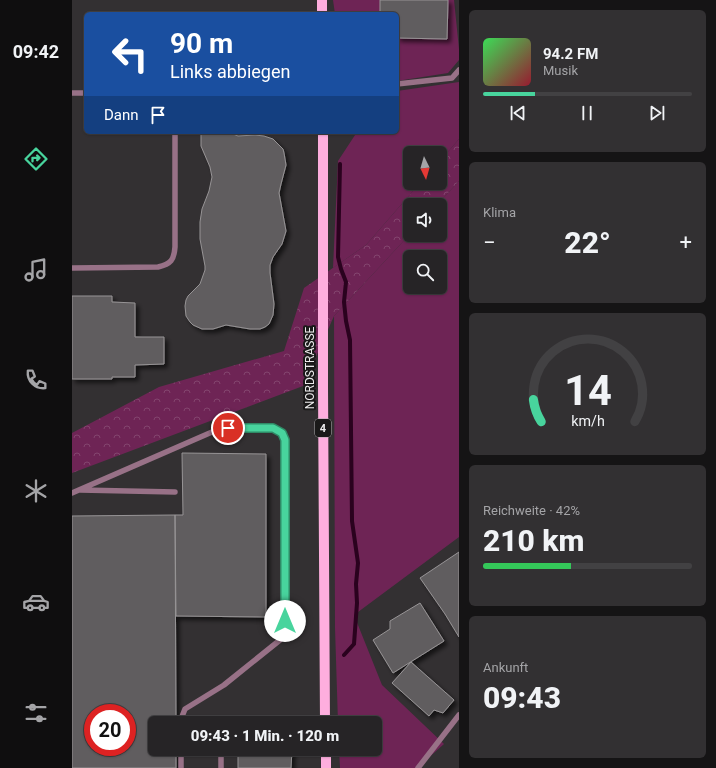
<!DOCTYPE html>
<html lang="de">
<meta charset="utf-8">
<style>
body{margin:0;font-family:Roboto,sans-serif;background:#323032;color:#f1f3f6;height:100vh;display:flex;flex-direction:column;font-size:15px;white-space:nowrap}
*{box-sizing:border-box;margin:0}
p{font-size:13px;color:#a4a4a7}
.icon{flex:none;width:22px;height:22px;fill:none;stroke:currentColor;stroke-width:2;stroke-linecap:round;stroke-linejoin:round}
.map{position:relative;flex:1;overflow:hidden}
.drawer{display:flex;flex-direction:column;gap:10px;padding:10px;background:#151415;width:257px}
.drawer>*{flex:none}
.hud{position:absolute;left:12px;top:12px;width:315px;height:122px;border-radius:6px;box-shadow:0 1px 3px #0004,0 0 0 1px #424143;background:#1a4fa0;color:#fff;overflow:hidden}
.needle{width:26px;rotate:175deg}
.buttons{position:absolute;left:331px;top:146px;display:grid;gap:8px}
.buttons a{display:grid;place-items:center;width:44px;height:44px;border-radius:6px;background:#262426;box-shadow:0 1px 3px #0004,0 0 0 1px #424143;font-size:20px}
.speed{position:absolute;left:12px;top:704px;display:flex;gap:8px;font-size:20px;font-weight:700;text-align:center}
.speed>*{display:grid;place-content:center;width:52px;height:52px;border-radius:50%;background:#262426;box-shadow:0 1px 3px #0004,0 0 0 1px #424143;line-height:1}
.speed .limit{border:6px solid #d22;background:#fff;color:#111}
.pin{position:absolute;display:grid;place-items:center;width:34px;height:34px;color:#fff;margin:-17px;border:2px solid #fff;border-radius:50%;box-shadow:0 1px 4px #0007}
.me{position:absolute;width:44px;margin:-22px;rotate:0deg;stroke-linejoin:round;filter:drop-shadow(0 0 3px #0008)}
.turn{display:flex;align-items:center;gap:14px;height:84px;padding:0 20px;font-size:18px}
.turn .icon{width:52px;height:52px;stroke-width:2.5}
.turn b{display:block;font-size:28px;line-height:34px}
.then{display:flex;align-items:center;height:38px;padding:0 20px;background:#0003;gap:8px;font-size:15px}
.big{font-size:30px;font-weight:800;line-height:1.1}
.drawer .card{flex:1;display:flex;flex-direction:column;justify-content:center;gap:6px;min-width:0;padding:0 14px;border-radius:6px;background:#323032}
.drawer .dial{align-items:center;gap:0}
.dial svg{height:104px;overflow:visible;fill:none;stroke:#424143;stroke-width:7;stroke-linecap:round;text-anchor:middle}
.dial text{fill:#f1f3f6;stroke:none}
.song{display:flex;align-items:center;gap:12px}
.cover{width:48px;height:48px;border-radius:6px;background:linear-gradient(135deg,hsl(130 70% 55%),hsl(350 70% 35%))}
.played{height:4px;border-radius:2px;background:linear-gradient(90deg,#48d49d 25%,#424143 25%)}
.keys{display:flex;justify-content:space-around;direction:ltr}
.heat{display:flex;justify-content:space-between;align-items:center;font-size:22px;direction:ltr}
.charge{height:6px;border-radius:3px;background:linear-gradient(90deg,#34c759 42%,#424143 0)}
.trip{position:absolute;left:76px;top:716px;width:234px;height:40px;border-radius:6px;background:#262426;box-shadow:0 1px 3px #0004,0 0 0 1px #424143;font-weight:800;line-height:40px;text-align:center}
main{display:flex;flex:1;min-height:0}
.menu{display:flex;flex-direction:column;width:72px;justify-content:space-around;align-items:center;background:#0f0e0f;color:#a4a4a7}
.menu .icon{width:28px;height:28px}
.menu .selected{color:#48d49d}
.menu b{font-size:18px;color:#f1f3f6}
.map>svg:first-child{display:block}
</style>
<main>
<nav class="menu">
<b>09:42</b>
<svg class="icon selected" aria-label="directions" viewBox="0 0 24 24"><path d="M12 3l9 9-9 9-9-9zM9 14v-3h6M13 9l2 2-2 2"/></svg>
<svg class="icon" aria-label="music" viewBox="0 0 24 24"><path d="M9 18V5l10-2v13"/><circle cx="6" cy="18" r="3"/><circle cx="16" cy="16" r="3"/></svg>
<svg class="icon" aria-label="phone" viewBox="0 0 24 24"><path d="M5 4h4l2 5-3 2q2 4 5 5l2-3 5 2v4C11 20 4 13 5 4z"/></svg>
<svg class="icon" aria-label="climate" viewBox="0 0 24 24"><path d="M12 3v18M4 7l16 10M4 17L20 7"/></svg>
<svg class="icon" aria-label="car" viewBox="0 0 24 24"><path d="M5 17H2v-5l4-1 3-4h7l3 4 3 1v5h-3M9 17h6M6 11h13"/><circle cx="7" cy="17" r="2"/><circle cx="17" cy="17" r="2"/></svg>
<svg class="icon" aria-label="filters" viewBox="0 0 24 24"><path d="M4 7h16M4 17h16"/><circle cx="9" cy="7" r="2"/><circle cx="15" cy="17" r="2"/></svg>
</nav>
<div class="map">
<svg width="387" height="768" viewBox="0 0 387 768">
<defs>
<pattern id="forest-crowns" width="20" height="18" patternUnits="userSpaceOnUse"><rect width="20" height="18" fill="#6e2455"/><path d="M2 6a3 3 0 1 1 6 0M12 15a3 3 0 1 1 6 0" fill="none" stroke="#83446e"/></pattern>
<filter id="shadow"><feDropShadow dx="3.5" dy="3.5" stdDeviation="2" flood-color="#0009"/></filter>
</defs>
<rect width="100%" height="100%" fill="#333032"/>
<path fill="#6e2455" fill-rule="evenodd" d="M 261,0 L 382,0 L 387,49 L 387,60 L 376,73 L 325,81 L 325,14 L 263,14 Z
M 387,82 L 387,139 L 368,161 L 368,153 L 338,153 L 338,183 L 348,183 L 294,245 L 261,268 L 266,161 L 285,132 L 325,132 L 325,91 Z
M 387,181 L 387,537 L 282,615 L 310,685 L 372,744 L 345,768 L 268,768 L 267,749 L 303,749 L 303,723 L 266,723 L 263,628 L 262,316 L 338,234 L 368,235 L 368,205 L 365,205 ZM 338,257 L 368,257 L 368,287 L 338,287 Z"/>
<path fill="url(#forest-crowns)" d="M 387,139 L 387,181 L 365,205 L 338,205 L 338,234 L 262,316 L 231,386 L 0,473 L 0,433 L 87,387 L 212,351 L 232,288 L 294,245 L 348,183 L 368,183 L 368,161 Z"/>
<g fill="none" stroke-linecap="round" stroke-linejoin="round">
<path stroke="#2a021e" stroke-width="4" d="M 268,164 L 266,257 L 269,269 L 274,282 L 272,302 L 274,321 L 278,340 L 280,521 L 286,563 L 284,584 L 285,603 L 282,644 L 272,655"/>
</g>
<path fill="#605d5e" stroke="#979496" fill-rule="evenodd" filter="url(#shadow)" d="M 308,0 L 376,0 L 375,39 L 325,38 L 325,14 L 308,14 Z
M 129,132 L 158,132 L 161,134 L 166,136 L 183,135 L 192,136 L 201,139 L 211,149 L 212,153 L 214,165 L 209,184 L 207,193 L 214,231 L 210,244 L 201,257 L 198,265 L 198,273 L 202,304 L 201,315 L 197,324 L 193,327 L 188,329 L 178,329 L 154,325 L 141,329 L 130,329 L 121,325 L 118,322 L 114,316 L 113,306 L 114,300 L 116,296 L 128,284 L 133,270 L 133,266 L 128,239 L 128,222 L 130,209 L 137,191 L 140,177 L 138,167 L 129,146 Z
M 0,296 L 40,296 L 40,302 L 63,303 L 63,337 L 92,337 L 92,364 L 63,365 L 63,377 L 40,377 L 40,379 L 0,379 Z
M 110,453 L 194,454 L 194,617 L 104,616 L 103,515 L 111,515 Z
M 103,515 L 104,723 L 83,723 L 83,749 L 104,749 L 104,768 L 0,768 L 0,516 ZM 21,713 L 55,713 L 55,747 L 21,747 Z
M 387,552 L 387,637 L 373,614 L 348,578 Z
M 348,603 L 372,641 L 321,673 L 301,640 L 318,629 L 318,621 Z
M 339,662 L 382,700 L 371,713 L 362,710 L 357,716 L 320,683 Z
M 166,749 L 220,749 L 219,768 L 166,768 Z"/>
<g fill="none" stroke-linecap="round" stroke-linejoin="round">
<path stroke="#987187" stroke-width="5.5" d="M 325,84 L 380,78 L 387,70
M 0,93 L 14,93
M 0,268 L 86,267 C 99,264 102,260 103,247 L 103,132
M 8,490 L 103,492
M 0,493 L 140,432 L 155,429 L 201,428 L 210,433 L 213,440 L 213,621 L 208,640 L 152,685 L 113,709 L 109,719 L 109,723
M 109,768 L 109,749
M 149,768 L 149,749
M 346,768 L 387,715"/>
<path stroke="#feaede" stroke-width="10" d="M 250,0 L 250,14
M 251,132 L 251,387 L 253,723
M 254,749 L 254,768"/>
</g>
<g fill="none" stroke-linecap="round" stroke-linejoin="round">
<g stroke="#2f8a66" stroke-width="10">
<path id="route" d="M 156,428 L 201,428 L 210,433 L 213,440 L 213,621"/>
</g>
<use href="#route" stroke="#48d49d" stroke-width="7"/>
</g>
<g text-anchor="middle" stroke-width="4" stroke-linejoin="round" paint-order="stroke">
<rect fill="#1a1919" stroke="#acabac" stroke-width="1" x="243" y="419" width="16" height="18" rx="3"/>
<g font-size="11" font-weight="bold" fill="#ebeaeb">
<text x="251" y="432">4</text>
</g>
<g font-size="12" fill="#ebeaeb" stroke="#1a1919">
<text transform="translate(238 368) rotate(-90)" y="4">NORDSTRASSE</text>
</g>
</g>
</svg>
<div class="buttons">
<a><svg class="needle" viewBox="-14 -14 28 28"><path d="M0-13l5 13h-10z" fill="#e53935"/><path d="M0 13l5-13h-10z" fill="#a4a4a7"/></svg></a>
<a><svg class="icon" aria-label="sound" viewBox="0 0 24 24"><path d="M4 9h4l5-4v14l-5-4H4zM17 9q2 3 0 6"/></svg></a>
<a><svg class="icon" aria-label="search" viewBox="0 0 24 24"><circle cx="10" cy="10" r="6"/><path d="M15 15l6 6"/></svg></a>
</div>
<div class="speed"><div class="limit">20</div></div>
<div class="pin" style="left:156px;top:428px;background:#d93025"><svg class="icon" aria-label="arrive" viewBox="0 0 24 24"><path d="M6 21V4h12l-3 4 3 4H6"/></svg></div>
<svg class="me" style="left:213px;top:621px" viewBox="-20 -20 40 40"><circle r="19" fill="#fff"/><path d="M0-13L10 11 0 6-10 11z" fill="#48d49d"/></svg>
<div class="trip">09:43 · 1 Min. · 120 m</div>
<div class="hud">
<div class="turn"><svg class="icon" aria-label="left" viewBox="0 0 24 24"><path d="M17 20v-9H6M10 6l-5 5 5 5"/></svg><div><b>90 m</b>Links abbiegen</div></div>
<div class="then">Dann<svg class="icon" aria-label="arrive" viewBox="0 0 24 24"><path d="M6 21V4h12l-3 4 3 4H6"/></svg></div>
</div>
</div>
<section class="drawer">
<div class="card">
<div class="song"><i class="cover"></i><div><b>94.2 FM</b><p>Musik</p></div></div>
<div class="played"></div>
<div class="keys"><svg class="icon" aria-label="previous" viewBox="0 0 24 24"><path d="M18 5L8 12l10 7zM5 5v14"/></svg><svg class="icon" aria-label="pause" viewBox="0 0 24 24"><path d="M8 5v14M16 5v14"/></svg><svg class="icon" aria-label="next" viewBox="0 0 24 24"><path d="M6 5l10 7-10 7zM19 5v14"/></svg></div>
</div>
<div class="card"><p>Klima</p>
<div class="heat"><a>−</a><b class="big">22°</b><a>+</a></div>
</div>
<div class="card dial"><svg viewBox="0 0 100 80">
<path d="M14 69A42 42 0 1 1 86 69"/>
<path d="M14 69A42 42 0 0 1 8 52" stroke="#48d49d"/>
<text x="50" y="56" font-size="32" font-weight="700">14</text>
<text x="50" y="72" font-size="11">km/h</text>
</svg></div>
<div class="card"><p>Reichweite · 42%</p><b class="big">210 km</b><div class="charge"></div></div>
<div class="card"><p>Ankunft</p><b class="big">09:43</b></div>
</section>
</main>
